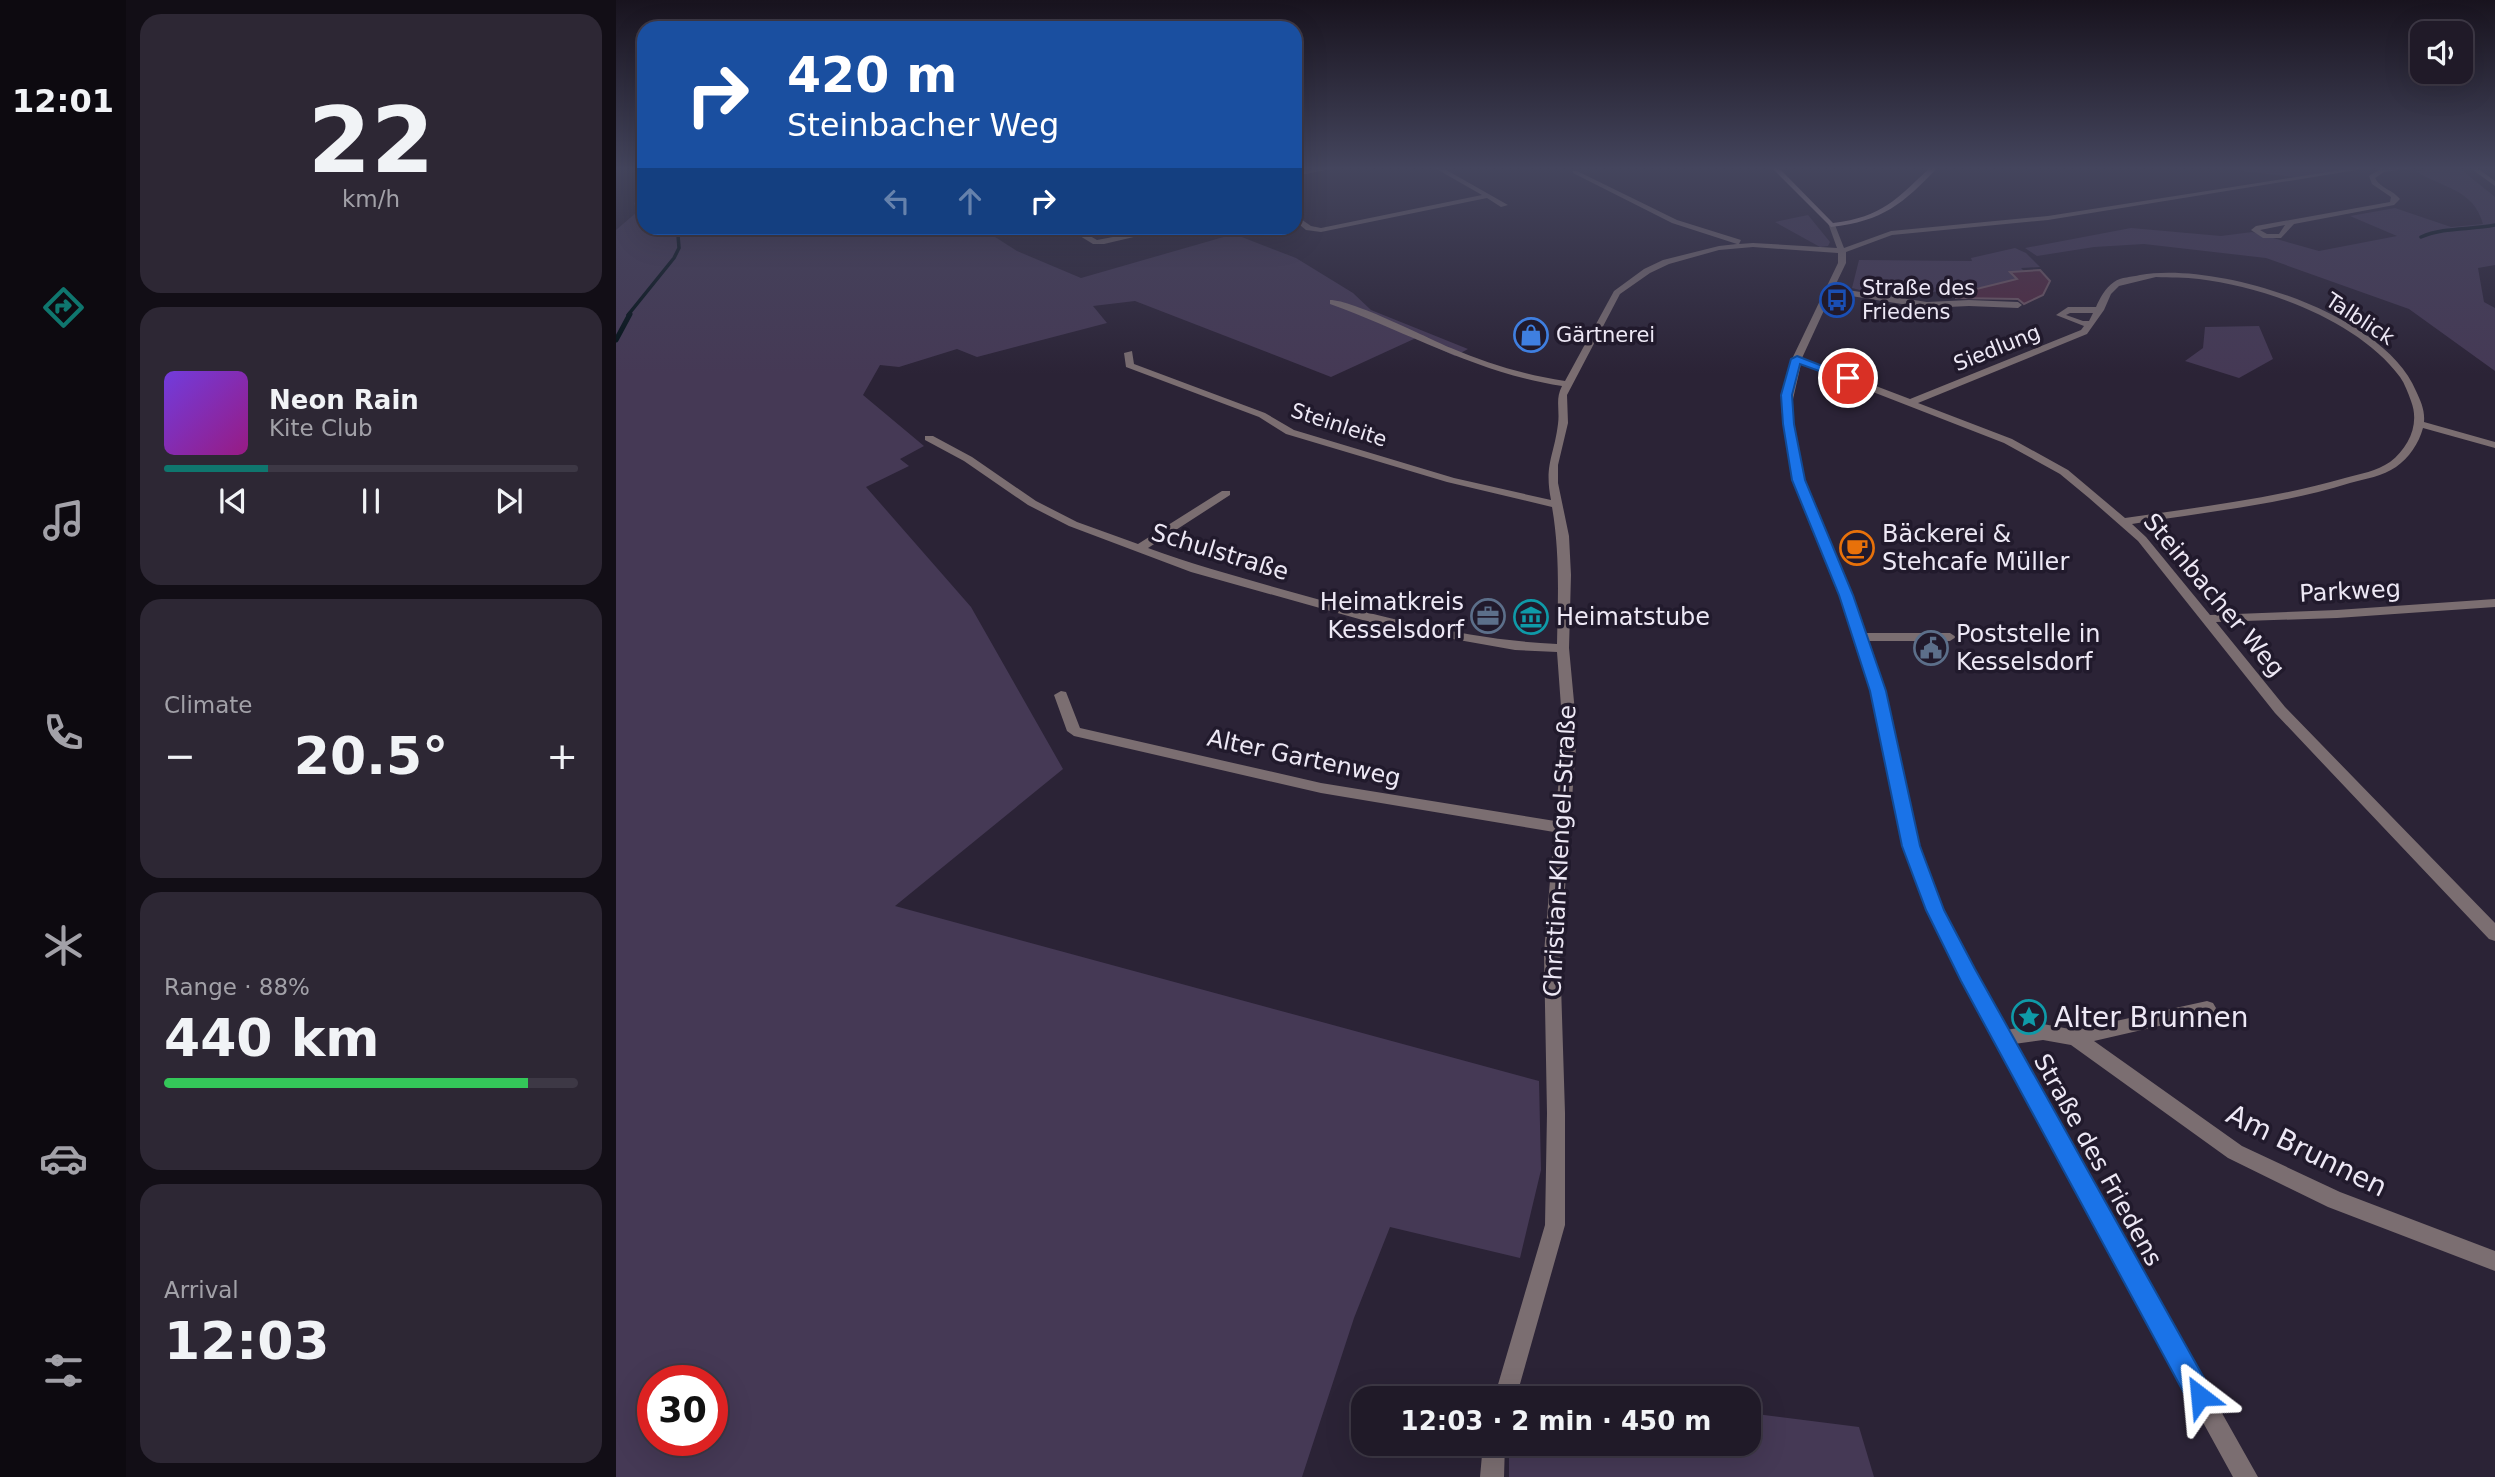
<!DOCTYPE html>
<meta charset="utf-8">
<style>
body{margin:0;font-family:"DejaVu Sans",sans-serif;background:#2d2734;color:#f1f3f6;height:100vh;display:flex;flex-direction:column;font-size:26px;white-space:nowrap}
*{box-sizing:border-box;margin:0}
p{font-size:23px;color:#a2a1a8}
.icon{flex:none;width:38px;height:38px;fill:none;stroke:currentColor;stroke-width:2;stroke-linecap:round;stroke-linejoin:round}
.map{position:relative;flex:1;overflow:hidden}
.drawer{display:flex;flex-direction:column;gap:14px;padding:14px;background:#120e16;width:490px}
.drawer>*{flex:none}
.hud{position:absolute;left:21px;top:21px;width:665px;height:214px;border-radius:21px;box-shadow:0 7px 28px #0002,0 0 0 2px #3d3845;background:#1a4fa0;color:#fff;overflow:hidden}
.controls{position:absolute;left:1794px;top:21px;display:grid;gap:14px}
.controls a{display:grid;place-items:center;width:63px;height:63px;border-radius:14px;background:#201a28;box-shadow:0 7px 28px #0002,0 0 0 2px #3d3845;font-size:35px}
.speed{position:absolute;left:21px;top:1365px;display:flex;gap:14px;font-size:35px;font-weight:700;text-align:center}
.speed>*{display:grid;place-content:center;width:91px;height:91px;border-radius:50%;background:#201a28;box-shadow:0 7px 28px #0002,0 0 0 2px #3d3845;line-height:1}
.speed .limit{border:10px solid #d22;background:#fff;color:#111}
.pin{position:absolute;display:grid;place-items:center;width:60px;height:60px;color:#fff;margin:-30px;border:4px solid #fff;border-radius:50%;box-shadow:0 2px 7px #0007}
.me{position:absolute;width:77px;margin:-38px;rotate:331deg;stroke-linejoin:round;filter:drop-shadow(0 0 5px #0008)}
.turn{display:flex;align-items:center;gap:24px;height:147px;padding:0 35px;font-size:32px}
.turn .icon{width:91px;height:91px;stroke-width:2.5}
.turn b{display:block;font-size:49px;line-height:60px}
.lanes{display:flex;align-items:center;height:66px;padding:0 35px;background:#0003;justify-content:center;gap:35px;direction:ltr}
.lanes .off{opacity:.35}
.big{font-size:52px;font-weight:800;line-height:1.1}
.drawer .card{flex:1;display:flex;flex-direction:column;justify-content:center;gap:10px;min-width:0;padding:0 24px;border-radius:21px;background:#2d2734}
.drawer .dial{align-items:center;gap:0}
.dial b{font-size:91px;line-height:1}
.song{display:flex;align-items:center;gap:21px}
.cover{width:84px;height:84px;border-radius:10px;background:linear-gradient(135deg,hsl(260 70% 55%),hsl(310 70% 35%))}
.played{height:7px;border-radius:4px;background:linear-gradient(90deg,#0f766e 25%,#3d3845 25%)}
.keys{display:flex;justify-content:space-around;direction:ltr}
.heat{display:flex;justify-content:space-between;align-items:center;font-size:38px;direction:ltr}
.charge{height:10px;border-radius:5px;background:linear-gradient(90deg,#34c759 88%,#3d3845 0)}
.trip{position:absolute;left:735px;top:1386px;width:410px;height:70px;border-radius:21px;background:#201a28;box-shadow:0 7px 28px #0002,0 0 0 2px #3d3845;font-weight:800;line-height:70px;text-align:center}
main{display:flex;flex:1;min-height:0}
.dock{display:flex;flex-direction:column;width:126px;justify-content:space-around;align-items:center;background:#0d0a10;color:#a2a1a8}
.dock .icon{width:49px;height:49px}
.dock .current{color:#0f766e}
.dock b{font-size:32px;color:#f1f3f6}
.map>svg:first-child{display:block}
</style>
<main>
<nav class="dock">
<b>12:01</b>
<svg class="icon current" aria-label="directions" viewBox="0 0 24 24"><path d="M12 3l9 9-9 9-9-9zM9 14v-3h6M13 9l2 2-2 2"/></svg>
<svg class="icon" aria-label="music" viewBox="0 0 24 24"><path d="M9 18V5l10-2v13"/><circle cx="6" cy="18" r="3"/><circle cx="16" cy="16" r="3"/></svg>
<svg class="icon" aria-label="phone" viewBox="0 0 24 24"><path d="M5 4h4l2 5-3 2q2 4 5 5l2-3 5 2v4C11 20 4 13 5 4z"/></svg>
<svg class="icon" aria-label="climate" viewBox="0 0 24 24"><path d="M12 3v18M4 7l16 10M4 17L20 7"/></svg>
<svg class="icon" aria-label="car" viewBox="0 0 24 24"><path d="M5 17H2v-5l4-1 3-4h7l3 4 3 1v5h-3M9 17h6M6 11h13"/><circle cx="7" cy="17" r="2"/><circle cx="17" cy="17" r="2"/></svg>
<svg class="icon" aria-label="filters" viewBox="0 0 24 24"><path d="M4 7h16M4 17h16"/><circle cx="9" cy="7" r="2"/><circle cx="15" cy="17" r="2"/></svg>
</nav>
<section class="drawer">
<div class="card dial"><b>22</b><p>km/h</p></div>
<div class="card">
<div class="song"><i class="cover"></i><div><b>Neon Rain</b><p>Kite Club</p></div></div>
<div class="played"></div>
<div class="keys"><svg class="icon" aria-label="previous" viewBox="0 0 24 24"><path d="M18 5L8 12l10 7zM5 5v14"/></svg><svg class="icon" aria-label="pause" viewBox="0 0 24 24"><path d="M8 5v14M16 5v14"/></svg><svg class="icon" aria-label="next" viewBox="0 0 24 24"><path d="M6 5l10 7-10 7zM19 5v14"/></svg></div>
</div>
<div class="card"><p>Climate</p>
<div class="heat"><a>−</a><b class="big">20.5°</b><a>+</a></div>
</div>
<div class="card"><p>Range · 88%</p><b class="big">440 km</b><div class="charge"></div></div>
<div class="card"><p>Arrival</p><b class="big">12:03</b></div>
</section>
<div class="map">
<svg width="1879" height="1477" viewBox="0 0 1879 1477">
<rect width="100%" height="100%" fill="#2b2336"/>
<path fill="#453955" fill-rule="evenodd" d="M 1592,167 L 1748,167 L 1679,177 Z
M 1807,167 L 1842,167 L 1879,197 L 1879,265 L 1862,268 L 1868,302 L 1879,308 L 1879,371 L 1793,309 L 1650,258 L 1528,244 L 1478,247 L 1421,256 L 1409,248 L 1515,228 L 1605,236 L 1636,232 L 1703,251 L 1781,236 L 1734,216 L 1779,208 L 1835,227 L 1867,224 C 1857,188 1827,189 1800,171 L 1808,170 Z
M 28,196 L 28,228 L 365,228 L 401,251 L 465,278 L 618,234 L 680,258 L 737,293 L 755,310 L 852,349 L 839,356 L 800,338 L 715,377 L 519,301 L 477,306 L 491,323 L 361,357 L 341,349 L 283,367 L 264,365 L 247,395 L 308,446 L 284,459 L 293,466 L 250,487 L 355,607 L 447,769 L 279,906 L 923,1081 L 925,1170 L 904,1258 L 774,1227 L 738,1318 L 686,1477 L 0,1477 L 0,230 L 21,212 L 18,203 ZM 37,1381 L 96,1381 L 96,1440 L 37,1440 Z
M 1192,215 L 1214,242 L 1212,246 L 1204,247 L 1159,222 Z
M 1399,248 L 1410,253 L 1424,267 L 1405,268 L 1408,271 L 1395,272 L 1400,278 L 1391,285 L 1385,283 L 1377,285 L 1379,287 L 1340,288 L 1344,294 L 1339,295 L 1336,291 L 1309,292 L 1311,296 L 1307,297 L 1279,293 L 1276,298 L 1236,288 L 1243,260 L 1356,261 L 1355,258 Z
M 1643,326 L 1657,359 L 1623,378 L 1569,361 L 1587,348 L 1589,327 Z
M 1132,1413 L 1243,1427 L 1258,1477 L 893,1477 L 893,1444 L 1132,1444 Z"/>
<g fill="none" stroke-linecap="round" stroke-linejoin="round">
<path stroke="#011015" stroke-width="3.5" d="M 1805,237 C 1828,227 1854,230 1879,225
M 12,315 L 58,258 L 63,248 L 62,235"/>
<path stroke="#011015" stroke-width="5" d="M 0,340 L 14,314"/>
</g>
<path fill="#51283f" stroke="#705864" stroke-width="2" d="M 1424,270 L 1434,281 L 1427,295 L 1408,304 L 1402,299 L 1340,298 L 1340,294 L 1401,279 L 1394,272 Z"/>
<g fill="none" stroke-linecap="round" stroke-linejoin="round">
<path fill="#7b6e71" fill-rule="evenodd" d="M 710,167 L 725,167 L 679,176 L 679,172 Z
M 817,167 L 825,167 L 892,205 L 885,207 L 871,198 L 705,232 L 690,230 L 679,221 L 679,215 L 695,226 L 705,228 L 866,195 Z
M 1744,167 L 1759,167 L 1432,220 L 1276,235 L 1230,252 L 1230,263 L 1218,288 L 1311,302 L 1353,300 L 1402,302 L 1406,305 L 1402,308 L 1353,306 L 1311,308 L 1216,293 L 1186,358 L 1294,399 L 1465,330 L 1468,326 L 1440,315 L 1452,307 L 1480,307 C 1484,298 1489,288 1498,282 C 1505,277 1516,277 1524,275 C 1602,261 1768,313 1800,391 C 1805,402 1809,410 1808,422 L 1879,442 L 1879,448 L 1807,428 C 1803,443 1793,458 1780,467 C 1767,476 1749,479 1734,483 C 1663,505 1589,512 1516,524 L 1530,537 L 1594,615 L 1721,610 L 1879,599 L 1879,607 L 1721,618 L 1600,622 L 1669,707 L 1879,923 L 1879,941 L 1873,939 L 1659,713 L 1522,541 L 1473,498 L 1444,474 L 1388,443 L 1185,364 L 1175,408 L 1187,480 L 1236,595 L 1249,633 L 1334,633 L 1340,637 L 1334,641 L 1252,641 L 1269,691 L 1303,846 L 1327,910 L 1390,1030 L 1427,1024 L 1459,1030 L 1591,1001 L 1597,1003 L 1600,1008 L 1597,1013 L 1591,1015 L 1478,1041 L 1626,1146 L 1724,1192 L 1879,1251 L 1879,1271 L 1712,1207 L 1612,1158 L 1455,1045 L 1427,1040 L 1398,1044 L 1642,1477 L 1617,1477 L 1379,1044 L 1311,910 L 1287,846 L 1255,691 L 1224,595 L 1177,480 L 1165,408 L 1176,359 L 1222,263 L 1222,253 L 1137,247 L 1103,250 L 1053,264 L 1034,273 L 1004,294 L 951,395 L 952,423 L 942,465 L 942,483 L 953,536 L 955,575 L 953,648 L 961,734 L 944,953 L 949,1113 L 949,1225 L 900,1398 L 878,1398 L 929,1225 L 931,1113 L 928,953 L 938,832 L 705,793 L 458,736 L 451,731 L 438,695 L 445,691 L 450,692 L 464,728 L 705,783 L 939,821 L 947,734 L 941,652 L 899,650 L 775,628 L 575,572 L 453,526 L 412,505 L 348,461 L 309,440 L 309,436 L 317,436 L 356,457 L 420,501 L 461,522 L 522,544 L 606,491 L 614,491 L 614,495 L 532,548 C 584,567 637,581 690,596 C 772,619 855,640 941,644 C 942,598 944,553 936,507 L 831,482 L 670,434 L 643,417 L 510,367 L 508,353 L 516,351 L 518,364 L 649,413 L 678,430 L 838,478 L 935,500 C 928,465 938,456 942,424 C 944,410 939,399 946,386 C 864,374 791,332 714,304 L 714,300 C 737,300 809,337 835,348 C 872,364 909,375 949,381 L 998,291 L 1028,269 L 1047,260 L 1103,246 L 1121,244 L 1056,223 L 957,173 L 957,171 L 961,171 L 1061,220 L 1125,240 L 1123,244 L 1137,243 L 1221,248 L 1212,223 L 1219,225 L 1228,248 L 1275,231 L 1432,216 ZM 1540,277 C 1554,278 1569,277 1583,279 C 1650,287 1743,321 1784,377 C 1789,384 1792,393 1795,401 C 1804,424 1793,447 1774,462 C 1761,471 1744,474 1729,478 C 1657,499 1583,507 1509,518 L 1452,470 L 1396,439 L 1302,403 L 1471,334 L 1488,310 L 1495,294 L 1503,286 ZM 1454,313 L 1477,313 L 1473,321 L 1467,321 L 1450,315 Z
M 1803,167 L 1768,172 L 1759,178 C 1764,188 1777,190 1784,199 L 1778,205 L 1678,224 L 1665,238 L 1647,238 L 1635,230 L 1640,226 L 1774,202 L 1775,197 L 1756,184 L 1753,176 L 1766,168 ZM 1669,225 L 1663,234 L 1651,234 L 1644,230 Z
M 1853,167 L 1860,167 L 1879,181 L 1879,186 Z
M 451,228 L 460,228 L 481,240 L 544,228 L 556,228 L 488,244 L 477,244 Z
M 867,1444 L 889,1444 L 888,1477 L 864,1477 Z"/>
<path fill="#aa979b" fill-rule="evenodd" d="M 1155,167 L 1162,167 L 1217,223 C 1267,217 1280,199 1315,167 L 1322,167 C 1287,204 1267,221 1215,227 Z"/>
</g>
<linearGradient id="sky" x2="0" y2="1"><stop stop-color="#18131e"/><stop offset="0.45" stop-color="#44455d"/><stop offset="1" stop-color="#44455d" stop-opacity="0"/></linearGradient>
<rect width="1879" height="374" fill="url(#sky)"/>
<path fill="#1a73e8" stroke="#114b97" stroke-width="2" d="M 1181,356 L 1237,378 L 1228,380 L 1184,364 L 1176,395 L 1178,424 L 1189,480 L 1237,595 L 1270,691 L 1304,846 L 1328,910 L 1359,969 L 1593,1387 L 1597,1396 L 1593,1406 L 1584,1409 L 1575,1406 L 1345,981 L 1310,910 L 1286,846 L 1254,691 L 1223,595 L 1176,480 L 1167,424 L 1165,395 L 1175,359 Z"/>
<defs>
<g id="bus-ring" transform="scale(1.75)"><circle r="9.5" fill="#211a2c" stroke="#1a4fb4" stroke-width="1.5"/><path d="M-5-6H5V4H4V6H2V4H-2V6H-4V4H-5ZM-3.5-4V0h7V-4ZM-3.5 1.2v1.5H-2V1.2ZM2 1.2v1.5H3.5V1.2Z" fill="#1a4fb4"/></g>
<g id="shop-ring" transform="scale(1.75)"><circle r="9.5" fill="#211a2c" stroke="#3f7fe0" stroke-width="1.5"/><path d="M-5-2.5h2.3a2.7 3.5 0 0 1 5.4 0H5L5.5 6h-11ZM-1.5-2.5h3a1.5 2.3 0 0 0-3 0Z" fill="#3f7fe0"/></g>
<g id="cafe-ring" transform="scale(1.75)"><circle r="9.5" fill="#211a2c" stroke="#e8710a" stroke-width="1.5"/><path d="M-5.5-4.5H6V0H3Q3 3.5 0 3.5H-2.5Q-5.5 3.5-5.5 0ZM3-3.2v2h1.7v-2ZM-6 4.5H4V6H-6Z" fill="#e8710a"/></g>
<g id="office-ring" transform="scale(1.75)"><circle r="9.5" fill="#211a2c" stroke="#5c6f8a" stroke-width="1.5"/><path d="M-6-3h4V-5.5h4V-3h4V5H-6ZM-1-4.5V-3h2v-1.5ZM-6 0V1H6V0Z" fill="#5c6f8a"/></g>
<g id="museum-ring" transform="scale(1.75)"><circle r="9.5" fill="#211a2c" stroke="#0f9aa8" stroke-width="1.5"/><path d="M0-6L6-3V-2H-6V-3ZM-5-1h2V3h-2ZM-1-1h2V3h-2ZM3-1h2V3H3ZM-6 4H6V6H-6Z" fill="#0f9aa8"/></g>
<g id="civic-ring" transform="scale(1.75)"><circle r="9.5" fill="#211a2c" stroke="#5c6f8a" stroke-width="1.5"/><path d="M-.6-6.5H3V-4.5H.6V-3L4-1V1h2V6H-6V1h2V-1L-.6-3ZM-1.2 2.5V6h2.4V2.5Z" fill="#5c6f8a"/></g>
<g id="sight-ring" transform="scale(1.75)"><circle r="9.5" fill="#211a2c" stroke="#0f9aa8" stroke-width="1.5"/><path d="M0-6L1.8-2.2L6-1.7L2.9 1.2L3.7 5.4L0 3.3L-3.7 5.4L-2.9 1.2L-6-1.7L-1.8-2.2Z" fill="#0f9aa8"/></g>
</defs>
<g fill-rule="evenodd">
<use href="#bus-ring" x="1221" y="300"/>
<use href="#shop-ring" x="915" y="335"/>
<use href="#cafe-ring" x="1241" y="548"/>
<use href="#office-ring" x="872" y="616"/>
<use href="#museum-ring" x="915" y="617"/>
<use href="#civic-ring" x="1315" y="648"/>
<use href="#sight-ring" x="1413" y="1017"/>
</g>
<g text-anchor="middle" stroke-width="7" stroke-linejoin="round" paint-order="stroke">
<g font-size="21" fill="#ede8f5" stroke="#211a2c" text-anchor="start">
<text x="1246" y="295">Straße des<tspan x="1246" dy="24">Friedens</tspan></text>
<text x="940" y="342">Gärtnerei</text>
</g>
<g font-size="21" fill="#ede8f5" stroke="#211a2c">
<text transform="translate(1744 319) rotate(33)" y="7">Talblick</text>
<text transform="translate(1381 348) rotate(-22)" y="7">Siedlung</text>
<text transform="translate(723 425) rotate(18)" y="7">Steinleite</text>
</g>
<g font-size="24" fill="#ede8f5" stroke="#211a2c" text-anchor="start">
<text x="1266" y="542">Bäckerei &amp;<tspan x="1266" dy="28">Stehcafe Müller</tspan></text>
<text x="848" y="610" text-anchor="end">Heimatkreis<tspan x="848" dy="28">Kesselsdorf</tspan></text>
<text x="940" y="625">Heimatstube</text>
<text x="1340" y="642">Poststelle in<tspan x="1340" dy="28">Kesselsdorf</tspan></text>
</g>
<g font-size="24" fill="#ede8f5" stroke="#211a2c">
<text transform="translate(604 552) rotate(17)" y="8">Schulstraße</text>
<text transform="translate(1734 591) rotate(-3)" y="8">Parkweg</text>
<text transform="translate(1598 595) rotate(50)" y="8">Steinbacher Weg</text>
<text transform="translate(688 758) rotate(12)" y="8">Alter Gartenweg</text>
<text transform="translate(944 851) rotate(-87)" y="8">Christian-Klengel-Straße</text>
<text transform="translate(1482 1160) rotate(61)" y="8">Straße des Friedens</text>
</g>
<g font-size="28" fill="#ede8f5" stroke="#211a2c" text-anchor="start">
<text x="1438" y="1027">Alter Brunnen</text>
</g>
<g font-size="28" fill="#ede8f5" stroke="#211a2c">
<text transform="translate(1691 1150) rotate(26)" y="10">Am Brunnen</text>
</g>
</g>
</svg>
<div class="controls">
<a><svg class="icon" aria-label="sound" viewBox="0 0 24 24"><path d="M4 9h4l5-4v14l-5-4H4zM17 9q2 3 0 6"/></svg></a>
</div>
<div class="speed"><div class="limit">30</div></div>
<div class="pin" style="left:1232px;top:378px;background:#d93025"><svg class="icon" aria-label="arrive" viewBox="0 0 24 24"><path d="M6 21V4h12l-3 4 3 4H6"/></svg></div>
<svg class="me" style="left:1584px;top:1396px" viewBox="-20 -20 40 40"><path d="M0-17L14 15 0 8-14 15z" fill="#1a73e8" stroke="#fff" stroke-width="4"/></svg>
<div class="trip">12:03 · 2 min · 450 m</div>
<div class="hud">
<div class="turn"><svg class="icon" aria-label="right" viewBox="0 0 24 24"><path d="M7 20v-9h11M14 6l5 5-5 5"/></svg><div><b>420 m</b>Steinbacher Weg</div></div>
<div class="lanes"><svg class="icon off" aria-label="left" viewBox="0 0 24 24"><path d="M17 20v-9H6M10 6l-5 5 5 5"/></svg><svg class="icon off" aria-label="ahead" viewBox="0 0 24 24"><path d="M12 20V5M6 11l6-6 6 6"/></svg><svg class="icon" aria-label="right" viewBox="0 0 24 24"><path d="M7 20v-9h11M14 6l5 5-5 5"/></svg></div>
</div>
</div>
</main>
